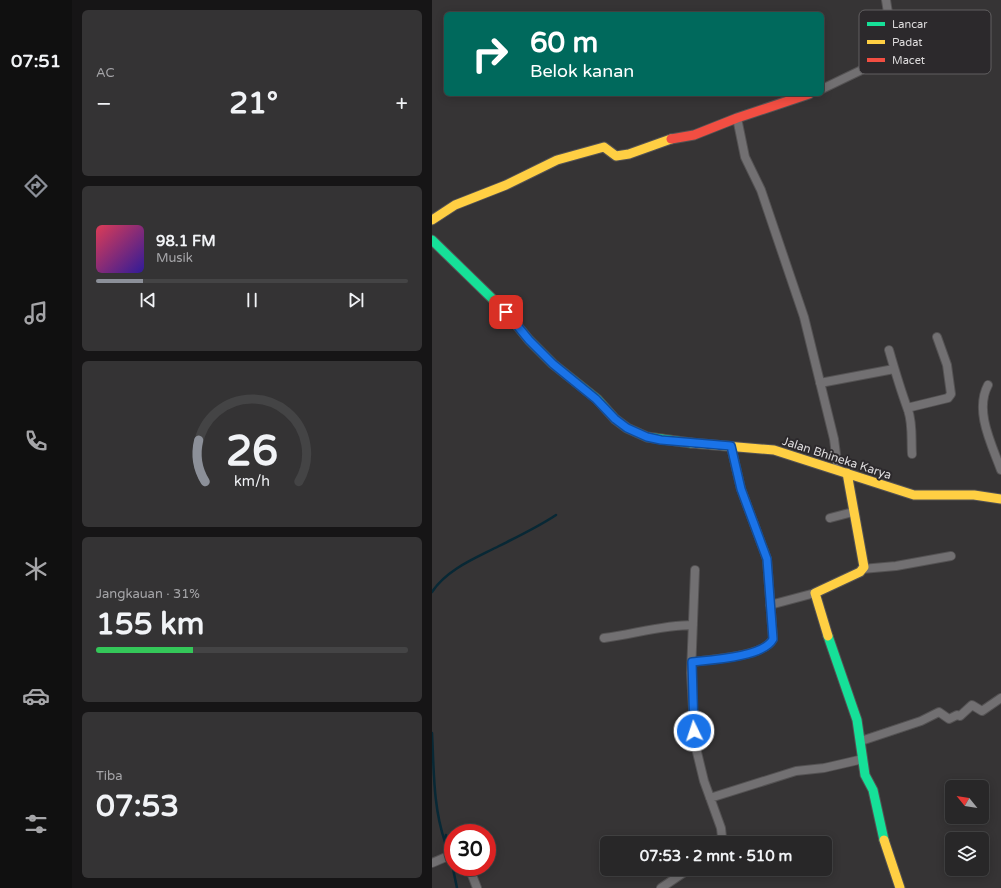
<!DOCTYPE html>
<html lang="id">
<meta charset="utf-8">
<style>
body{margin:0;font-family:"Varela Round",sans-serif;background:#343334;color:#f1f3f6;height:100vh;display:flex;flex-direction:column;font-size:15px;white-space:nowrap}
*{box-sizing:border-box;margin:0}
p{font-size:13px;color:#a5a5a8}
.icon{flex:none;width:22px;height:22px;fill:none;stroke:currentColor;stroke-width:2;stroke-linecap:round;stroke-linejoin:round}
.map{position:relative;flex:1;overflow:hidden}
.panel{display:flex;flex-direction:column;gap:10px;padding:10px;background:#161516;width:360px}
.panel>*{flex:none}
.hud{position:absolute;left:12px;top:12px;width:380px;height:84px;border-radius:6px;box-shadow:0 2px 10px #0003,0 0 0 1px #444445;background:#00695c;color:#fff;overflow:hidden}
.needle{width:26px;rotate:300deg}
.controls{position:absolute;left:513px;top:780px;display:grid;gap:8px}
.controls a{display:grid;place-items:center;width:44px;height:44px;border-radius:6px;background:#282728;box-shadow:0 2px 10px #0003,0 0 0 1px #444445;font-size:20px}
.speed{position:absolute;left:12px;top:824px;display:flex;gap:8px;font-size:20px;font-weight:700;text-align:center}
.speed>*{display:grid;place-content:center;width:52px;height:52px;border-radius:50%;background:#282728;box-shadow:0 2px 10px #0003,0 0 0 1px #444445;line-height:1}
.speed .limit{border:6px solid #d22;background:#fff;color:#111}
.pin{position:absolute;display:grid;place-items:center;width:34px;height:34px;color:#fff;margin:-17px;border-radius:8px;box-shadow:0 2px 6px #0006}
.me{position:absolute;width:44px;margin:-22px;rotate:356deg;stroke-linejoin:round;filter:drop-shadow(0 0 3px #0008)}
.turn{display:flex;align-items:center;gap:14px;height:84px;padding:0 20px;font-size:18px}
.turn .icon{width:52px;height:52px;stroke-width:2.5}
.turn b{display:block;font-size:28px;line-height:34px}
.big{font-size:30px;font-weight:700;line-height:1.1}
.panel .card{flex:1;display:flex;flex-direction:column;justify-content:center;gap:6px;min-width:0;padding:0 14px;border-radius:6px;background:#343334}
.panel .dial{align-items:center;gap:0}
.dial svg{height:104px;overflow:visible;fill:none;stroke:#444445;stroke-width:7;stroke-linecap:round;text-anchor:middle}
.dial text{fill:#f1f3f6;stroke:none}
.song{display:flex;align-items:center;gap:12px}
.cover{width:48px;height:48px;border-radius:6px;background:linear-gradient(135deg,hsl(350 70% 55%),hsl(250 70% 35%))}
.played{height:4px;border-radius:2px;background:linear-gradient(90deg,#8c9099 15%,#444445 15%)}
.keys{display:flex;justify-content:space-around;direction:ltr}
.heat{display:flex;justify-content:space-between;align-items:center;font-size:22px;direction:ltr}
.charge{height:6px;border-radius:3px;background:linear-gradient(90deg,#34c759 31%,#444445 0)}
.trip{position:absolute;left:168px;top:836px;width:232px;height:40px;border-radius:6px;background:#282728;box-shadow:0 2px 10px #0003,0 0 0 1px #444445;font-weight:700;line-height:40px;text-align:center}
main{display:flex;flex:1;min-height:0}
.tab-bar{display:flex;flex-direction:column;width:72px;justify-content:space-around;align-items:center;background:#101010;color:#a5a5a8}
.tab-bar .icon{width:28px;height:28px}
.tab-bar .current{color:#8c9099}
.tab-bar b{font-size:18px;color:#f1f3f6}
.map>svg:first-child{display:block}
</style>
<main>
<nav class="tab-bar">
<b>07:51</b>
<svg class="icon current" aria-label="directions" viewBox="0 0 24 24"><path d="M12 3l9 9-9 9-9-9zM9 14v-3h6M13 9l2 2-2 2"/></svg>
<svg class="icon" aria-label="music" viewBox="0 0 24 24"><path d="M9 18V5l10-2v13"/><circle cx="6" cy="18" r="3"/><circle cx="16" cy="16" r="3"/></svg>
<svg class="icon" aria-label="phone" viewBox="0 0 24 24"><path d="M5 4h4l2 5-3 2q2 4 5 5l2-3 5 2v4C11 20 4 13 5 4z"/></svg>
<svg class="icon" aria-label="climate" viewBox="0 0 24 24"><path d="M12 3v18M4 7l16 10M4 17L20 7"/></svg>
<svg class="icon" aria-label="car" viewBox="0 0 24 24"><path d="M5 17H2v-5l4-1 3-4h7l3 4 3 1v5h-3M9 17h6M6 11h13"/><circle cx="7" cy="17" r="2"/><circle cx="17" cy="17" r="2"/></svg>
<svg class="icon" aria-label="filters" viewBox="0 0 24 24"><path d="M4 7h16M4 17h16"/><circle cx="9" cy="7" r="2"/><circle cx="15" cy="17" r="2"/></svg>
</nav>
<section class="panel">
<div class="card"><p>AC</p>
<div class="heat"><a>−</a><b class="big">21°</b><a>+</a></div>
</div>
<div class="card">
<div class="song"><i class="cover"></i><div><b>98.1 FM</b><p>Musik</p></div></div>
<div class="played"></div>
<div class="keys"><svg class="icon" aria-label="previous" viewBox="0 0 24 24"><path d="M18 5L8 12l10 7zM5 5v14"/></svg><svg class="icon" aria-label="pause" viewBox="0 0 24 24"><path d="M8 5v14M16 5v14"/></svg><svg class="icon" aria-label="next" viewBox="0 0 24 24"><path d="M6 5l10 7-10 7zM19 5v14"/></svg></div>
</div>
<div class="card dial"><svg viewBox="0 0 100 80">
<path d="M14 69A42 42 0 1 1 86 69"/>
<path d="M14 69A42 42 0 0 1 9 37" stroke="#8c9099"/>
<text x="50" y="56" font-size="32" font-weight="700">26</text>
<text x="50" y="72" font-size="11">km/h</text>
</svg></div>
<div class="card"><p>Jangkauan · 31%</p><b class="big">155 km</b><div class="charge"></div></div>
<div class="card"><p>Tiba</p><b class="big">07:53</b></div>
</section>
<div class="map">
<svg width="569" height="888" viewBox="0 0 569 888">
<rect width="100%" height="100%" fill="#363435"/>
<g fill="none" stroke-linecap="round" stroke-linejoin="round">
<path stroke="#082835" stroke-width="2.5" d="M 0,592 C 15,569 44,558 67,546 C 87,536 106,527 124,515
M 0,733 C 2,770 1,807 13,842 L 14,835 L 25,888"/>
<g stroke="#545253" stroke-width="10">
<path id="street" d="M 390,89 L 442,64 L 460,51 L 461,45 L 454,0
M 305,118 L 313,157 L 329,190 L 372,317 L 402,439 L 406,470
M 457,350 C 463,371 469,391 476,410 C 481,424 479,440 480,454
M 388,383 L 462,369
M 556,385 C 542,411 560,445 569,470
M 476,410 L 479,407 L 516,398 L 519,394 L 515,365 L 505,337
M 398,518 L 421,512
M 430,569 L 464,566 L 519,556
M 263,570 L 259,673 L 263,744 L 272,781 L 289,828 L 290,837 L 288,843
M 338,605 L 383,593
M 172,638 C 202,634 231,625 261,625
M 260,662 C 280,659 332,657 341,639 L 335,559 L 309,489 L 299,446
M 429,741 L 489,721 L 507,712 L 517,719 L 525,715 L 528,716 L 540,705 L 550,711 L 569,698
M 278,798 L 364,771 L 392,768 L 431,759
M 0,863 L 21,854
M 37,867 L 45,888
M 229,888 L 257,869"/>
</g>
<g stroke="#545253" stroke-width="11">
<path id="fast" d="M 0,240 L 74,312 L 97,340 L 121,364 L 165,399 L 183,419 L 195,428 L 215,437 L 259,443
M 396,636 L 425,720 L 433,775 L 441,790 L 452,840"/>
</g>
<g stroke="#545253" stroke-width="11">
<path id="slow" d="M 0,220 L 23,205 L 74,185 L 125,160 L 172,147 L 184,156 L 197,154 L 239,139
M 259,443 L 342,450 L 482,495 L 542,495 L 569,499
M 396,636 L 383,593 L 428,572 L 432,567 L 415,473
M 452,840 L 468,888"/>
</g>
<g stroke="#545253" stroke-width="11">
<path id="jam" d="M 239,139 L 262,135 L 305,118 L 377,94"/>
</g>
<use href="#street" stroke="#727072" stroke-width="8"/>
<use href="#fast" stroke="#16e098" stroke-width="9"/>
<use href="#slow" stroke="#ffcf43" stroke-width="9"/>
<use href="#jam" stroke="#f24e42" stroke-width="9"/>
</g>
<g fill="none" stroke-linecap="round" stroke-linejoin="round">
<g stroke="#114b97" stroke-width="10">
<path id="route" d="M 74,312 L 97,340 L 121,364 L 164,399 L 183,419 L 195,428 L 215,437 L 229,440 L 299,446 L 309,489 L 335,559 L 341,639 C 332,657 279,660 260,662 L 262,731"/>
</g>
<use href="#route" stroke="#1a73e8" stroke-width="7"/>
</g>
<g text-anchor="middle" stroke-width="4" stroke-linejoin="round" paint-order="stroke">
<g font-size="12" fill="#dedcdd" stroke="#2c292c">
<text transform="translate(405 458) rotate(18)" y="4">Jalan Bhineka Karya</text>
</g>
</g>
<rect x="427" y="10" width="132" height="64" rx="6" fill="#2c292c" stroke="#615f61" stroke-width="1"/>
<rect x="435" y="22" width="18" height="4" fill="#16e098"/>
<rect x="435" y="40" width="18" height="4" fill="#ffcf43"/>
<rect x="435" y="58" width="18" height="4" fill="#f24e42"/>
<g font-size="11" fill="#dedcdd">
<text x="460" y="28">Lancar</text>
<text x="460" y="46">Padat</text>
<text x="460" y="64">Macet</text>
</g>
</svg>
<div class="controls">
<a><svg class="needle" viewBox="-14 -14 28 28"><path d="M0-13l5 13h-10z" fill="#e53935"/><path d="M0 13l5-13h-10z" fill="#a5a5a8"/></svg></a>
<a><svg class="icon" aria-label="layers" viewBox="0 0 24 24"><path d="M12 4l9 5-9 5-9-5zM3 14l9 5 9-5"/></svg></a>
</div>
<div class="speed"><div class="limit">30</div></div>
<div class="pin" style="left:74px;top:312px;background:#d93025"><svg class="icon" aria-label="arrive" viewBox="0 0 24 24"><path d="M6 21V4h12l-3 4 3 4H6"/></svg></div>
<svg class="me" style="left:262px;top:731px" viewBox="-20 -20 40 40"><circle r="17" fill="#1a73e8" stroke="#fff" stroke-width="3"/><path d="M0-11L8 9 0 5-8 9z" fill="#fff"/></svg>
<div class="trip">07:53 · 2 mnt · 510 m</div>
<div class="hud">
<div class="turn"><svg class="icon" aria-label="right" viewBox="0 0 24 24"><path d="M7 20v-9h11M14 6l5 5-5 5"/></svg><div><b>60 m</b>Belok kanan</div></div>
</div>
</div>
</main>
